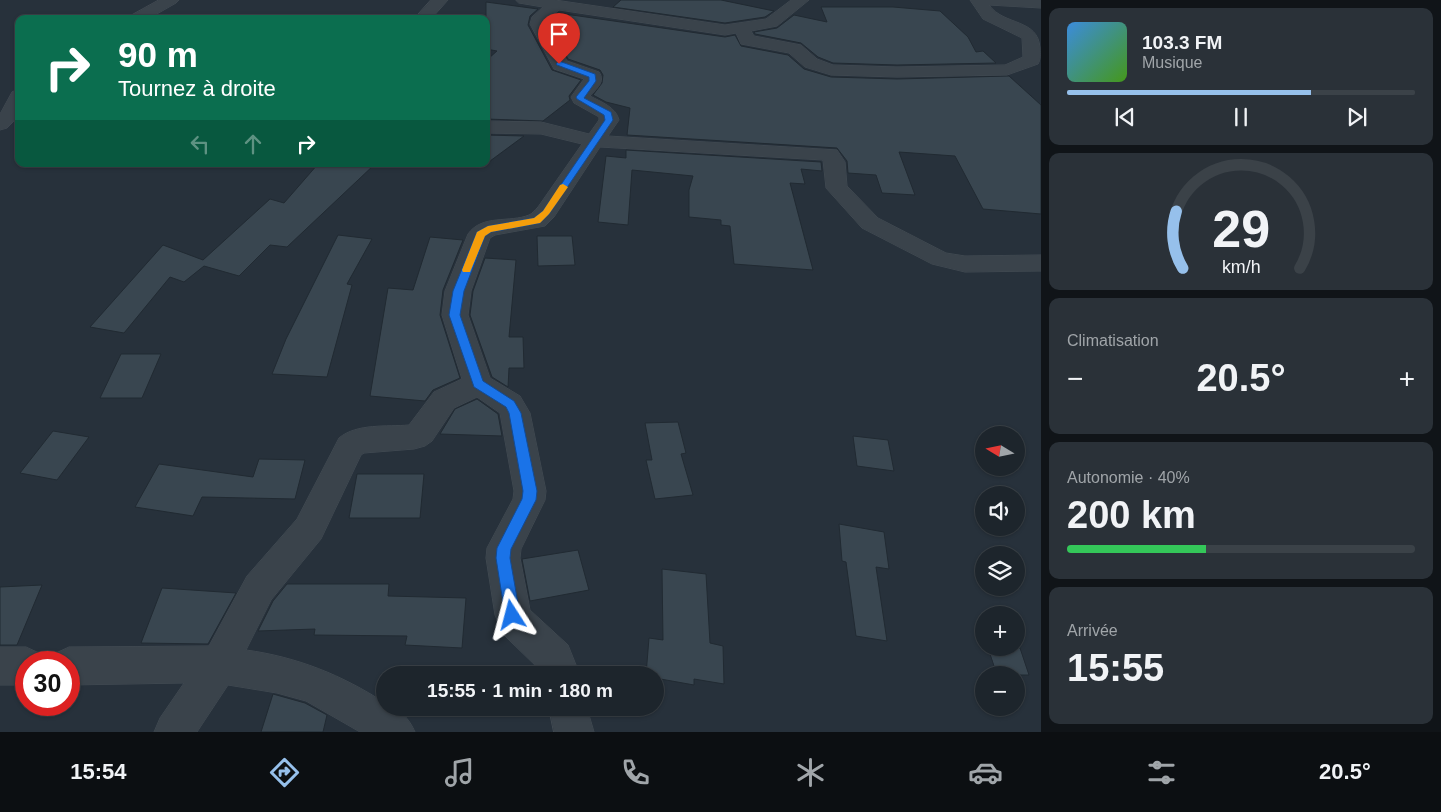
<!DOCTYPE html>
<html lang="fr">
<meta charset="utf-8">
<style>
body{margin:0;font-family:Helvetica,sans-serif;background:#2a3138;color:#f1f3f6;height:100vh;display:flex;flex-direction:column;font-size:19px;white-space:nowrap}
*{box-sizing:border-box;margin:0}
p{font-size:16px;color:#a0a5a9}
.icon{flex:none;width:28px;height:28px;fill:none;stroke:currentColor;stroke-width:2;stroke-linecap:round;stroke-linejoin:round}
.map{position:relative;flex:1;overflow:hidden}
.sheet{display:flex;flex-direction:column;gap:8px;padding:8px;background:#101418;width:400px}
.sheet>*{flex:none}
.top-card{position:absolute;left:15px;top:15px;width:475px;height:152px;border-radius:10px;box-shadow:0 1px 4px #0004,0 0 0 1px #3b4248;background:#0b6e4f;color:#fff;overflow:hidden}
.needle{width:32px;rotate:280deg}
.controls{position:absolute;left:975px;top:426px;display:grid;gap:10px}
.controls a{display:grid;place-items:center;width:50px;height:50px;border-radius:50%;background:#1d252c;box-shadow:0 1px 4px #0004,0 0 0 1px #3b4248;font-size:25px}
.speed{position:absolute;left:15px;top:651px;display:flex;gap:10px;font-size:25px;font-weight:700;text-align:center}
.speed>*{display:grid;place-content:center;width:65px;height:65px;border-radius:50%;background:#1d252c;box-shadow:0 1px 4px #0004,0 0 0 1px #3b4248;line-height:1}
.speed .limit{border:8px solid #d22;background:#fff;color:#111}
.pin{position:absolute;display:grid;place-items:center;width:42px;height:42px;color:#fff;margin:-51px -21px;border-radius:50% 50% 50% 0;rotate:-45deg;box-shadow:0 0 5px #0007}
.pin .icon{rotate:45deg}
.me{position:absolute;width:55px;margin:-28px;rotate:351deg;stroke-linejoin:round;filter:drop-shadow(0 0 4px #0008)}
.turn{display:flex;align-items:center;gap:18px;height:105px;padding:0 20px;font-size:22px}
.turn .icon{width:65px;height:65px;stroke-width:2.5}
.turn b{display:block;font-size:35px;line-height:42px}
.lanes{display:flex;align-items:center;height:48px;padding:0 20px;background:#0003;justify-content:center;gap:25px;direction:ltr}
.lanes .off{opacity:.35}
.big{font-size:38px;font-weight:700;line-height:1.1}
.sheet .tile{flex:1;display:flex;flex-direction:column;justify-content:center;gap:8px;min-width:0;padding:0 18px;border-radius:10px;background:#2a3138}
.sheet .dial{align-items:center;gap:0}
.dial svg{height:130px;overflow:visible;fill:none;stroke:#3b4248;stroke-width:7;stroke-linecap:round;text-anchor:middle}
.dial text{fill:#f1f3f6;stroke:none}
.song{display:flex;align-items:center;gap:15px}
.cover{width:60px;height:60px;border-radius:8px;background:linear-gradient(135deg,hsl(210 70% 55%),hsl(100 70% 35%))}
.played{height:5px;border-radius:2px;background:linear-gradient(90deg,#96c0eb 70%,#3b4248 70%)}
.keys{display:flex;justify-content:space-around;direction:ltr}
.heat{display:flex;justify-content:space-between;align-items:center;font-size:28px;direction:ltr}
.charge{height:8px;border-radius:4px;background:linear-gradient(90deg,#34c759 40%,#3b4248 0)}
.trip{position:absolute;left:376px;top:666px;width:288px;height:50px;border-radius:25px;background:#1d252c;box-shadow:0 1px 4px #0004,0 0 0 1px #3b4248;font-weight:700;line-height:50px;text-align:center}
.menu{display:flex;height:80px;justify-content:space-around;align-items:center;background:#0c0f12;color:#a0a5a9}
.menu .icon{width:35px;height:35px}
.menu .current{color:#96c0eb}
.menu b{font-size:22px;color:#f1f3f6}
main{display:flex;flex:1;min-height:0}
.map>svg:first-child{display:block}
</style>
<main>
<div class="map">
<svg width="1041" height="732" viewBox="0 0 1041 732">
<rect width="100%" height="100%" fill="#27313b"/>
<path fill="#394650" stroke="#212a32" d="M 621,0 L 721,0 L 774,11 L 765,17 L 725,23 L 613,7 Z
M 486,2 L 538,9 L 530,16 L 528,25 L 552,70 L 581,80 L 569,96 L 570,100 L 543,121 L 486,119 L 486,68 L 489,58 L 497,51 L 486,49 Z
M 821,7 L 893,7 L 940,11 L 968,37 L 976,52 L 983,51 L 996,63 L 897,65 L 833,63 L 818,57 L 801,43 L 755,34 L 754,32 L 777,28 L 794,15 L 827,22 Z
M 558,13 L 725,37 L 735,35 L 741,46 L 788,55 L 804,69 L 831,77 L 897,79 L 1009,76 L 1041,105 L 1041,214 L 983,209 L 955,156 L 899,152 L 915,195 L 882,193 L 876,175 L 848,173 L 847,161 L 837,148 L 627,135 L 630,108 L 606,102 L 593,95 L 602,83 L 603,75 L 600,70 L 568,59 L 548,21 Z
M 486,135 L 524,136 L 486,164 Z
M 626,150 L 821,162 L 822,171 L 801,169 L 805,184 L 790,183 L 813,270 L 734,264 L 730,226 L 721,225 L 721,220 L 689,217 L 689,190 L 693,176 L 632,170 L 628,225 L 598,222 L 606,156 L 626,158 Z
M 318,164 L 375,164 L 287,247 L 270,245 L 239,276 L 204,266 L 184,282 L 170,277 L 124,333 L 90,327 L 163,245 L 203,260 L 270,199 L 284,203 Z
M 338,235 L 372,239 L 347,284 L 352,285 L 327,377 L 272,374 L 286,339 Z
M 537,236 L 572,236 L 575,265 L 538,266 Z
M 430,237 L 463,240 L 443,290 L 440,315 L 460,378 L 433,390 L 425,401 L 370,396 L 388,288 L 413,290 Z
M 485,258 L 516,260 L 509,337 L 523,337 L 524,368 L 509,368 L 508,387 L 492,377 L 470,315 L 473,291 Z
M 121,354 L 161,354 L 142,398 L 100,398 Z
M 477,399 L 498,414 L 502,436 L 440,434 L 455,409 Z
M 678,422 L 686,453 L 681,454 L 693,495 L 655,499 L 646,460 L 652,460 L 645,423 Z
M 53,431 L 89,437 L 57,480 L 20,473 Z
M 853,436 L 888,440 L 894,471 L 857,466 Z
M 259,459 L 305,460 L 295,499 L 202,497 L 193,516 L 135,507 L 159,464 L 253,477 Z
M 357,474 L 424,474 L 420,518 L 349,518 Z
M 839,524 L 884,532 L 889,569 L 876,567 L 887,641 L 856,636 L 846,562 L 842,561 Z
M 578,550 L 589,590 L 530,601 L 522,559 Z
M 662,569 L 706,574 L 710,643 L 723,646 L 724,684 L 694,679 L 694,685 L 655,678 L 655,675 L 646,675 L 649,638 L 663,640 Z
M 287,584 L 389,584 L 388,596 L 466,598 L 462,648 L 405,645 L 407,636 L 314,635 L 315,629 L 258,631 L 273,601 Z
M 42,585 L 17,645 L 0,645 L 0,587 Z
M 162,588 L 236,593 L 208,644 L 141,643 Z
M 988,648 L 1020,648 L 1029,675 L 997,675 Z
M 273,694 L 305,703 L 327,715 L 323,732 L 261,732 Z"/>
<g fill="none" stroke-linecap="round" stroke-linejoin="round">
<g stroke="#434c54" stroke-width="1">
<path id="minor" d="M 159,0 L 179,0 L 176,3 L 148,19 L 128,19 L 130,16 Z
M 431,0 L 448,0 L 431,19 L 414,19 Z
M 516,0 L 555,0 L 725,25 L 766,19 L 791,0 L 809,0 L 777,26 L 751,31 L 754,36 L 801,45 L 817,59 L 833,65 L 897,67 L 1005,65 L 1023,57 L 1022,38 L 983,19 L 970,0 L 1041,0 L 1041,8 L 989,5 C 1004,26 1038,18 1040,48 C 1040,54 1041,59 1038,64 L 1007,75 L 897,77 L 831,75 L 805,67 L 789,53 L 741,44 L 736,33 L 725,35 L 559,10 L 546,21 L 567,61 L 599,72 C 606,82 596,89 590,96 C 601,102 616,107 619,120 L 608,136 L 837,150 L 845,162 L 847,186 L 878,218 L 946,253 L 965,256 L 1041,255 L 1041,271 L 965,272 L 932,264 L 862,228 L 826,188 L 823,160 L 600,147 L 554,217 L 545,226 L 495,235 L 490,238 L 471,291 L 468,315 L 490,378 L 520,396 L 530,413 L 546,491 L 545,500 L 521,549 L 520,558 L 530,610 L 568,645 L 580,675 L 542,675 L 540,670 L 505,636 L 500,627 L 495,615 L 486,558 L 487,548 L 513,499 L 514,491 L 500,413 L 477,397 L 454,408 L 432,441 L 425,446 L 414,449 L 364,453 L 361,455 L 321,539 L 271,600 L 246,650 C 297,657 342,675 385,703 L 385,708 C 401,708 409,719 415,732 L 360,732 L 306,701 L 277,693 L 228,685 L 197,732 L 154,732 L 160,718 L 184,683 L 69,685 L 69,662 L 52,662 L 56,653 L 69,647 L 209,646 L 247,576 L 297,519 L 339,438 C 357,423 387,427 409,425 L 434,392 L 462,379 L 442,315 L 445,291 L 468,234 C 482,214 510,223 529,215 C 532,214 535,210 538,207 L 582,144 L 541,134 L 486,133 L 486,121 L 541,122 L 589,134 L 599,120 L 599,117 L 574,103 L 571,97 L 584,79 L 554,69 L 530,24 L 532,17 L 543,7 L 519,3 Z
M 19,90 L 19,116 L 7,128 L 0,130 L 0,114 L 12,92 Z
M 0,647 L 26,647 L 39,653 L 43,662 L 26,662 L 26,685 L 0,685 Z
M 549,708 L 587,708 L 594,732 L 554,732 Z"/>
</g>
<use href="#minor" fill="#3a434b" fill-rule="evenodd"/>
</g>
<path fill="#1a73e8" stroke="#114b97" d="M 559,61 L 595,74 L 596,81 L 584,98 L 611,112 L 613,120 L 549,214 L 540,223 L 491,232 L 485,236 L 464,291 L 460,315 L 483,381 L 514,401 L 521,413 L 537,491 L 536,500 L 511,549 L 510,558 L 520,615 L 518,620 L 512,622 L 507,620 L 505,615 L 496,558 L 497,548 L 522,499 L 523,491 L 509,413 L 506,407 L 474,387 L 473,384 L 449,315 L 453,291 L 477,232 L 488,226 L 534,218 L 543,211 L 605,120 L 604,115 L 577,99 L 576,97 L 589,81 L 589,77 L 557,65 L 556,64 Z"/>
<path fill="#f59e0b" d="M 563,184 L 568,187 L 549,214 L 540,223 L 491,232 L 485,236 L 470,272 L 463,272 L 462,270 L 477,232 L 488,226 L 534,218 L 543,211 L 560,185 Z"/>
</svg>
<div class="controls">
<a><svg class="needle" viewBox="-14 -14 28 28"><path d="M0-13l5 13h-10z" fill="#e53935"/><path d="M0 13l5-13h-10z" fill="#a0a5a9"/></svg></a>
<a><svg class="icon" aria-label="sound" viewBox="0 0 24 24"><path d="M4 9h4l5-4v14l-5-4H4zM17 9q2 3 0 6"/></svg></a>
<a><svg class="icon" aria-label="layers" viewBox="0 0 24 24"><path d="M12 4l9 5-9 5-9-5zM3 14l9 5 9-5"/></svg></a>
<a>+</a>
<a>−</a>
</div>
<div class="speed"><div class="limit">30</div></div>
<div class="pin" style="left:559px;top:64px;background:#d93025"><svg class="icon" aria-label="arrive" viewBox="0 0 24 24"><path d="M6 21V4h12l-3 4 3 4H6"/></svg></div>
<svg class="me" style="left:512px;top:615px" viewBox="-20 -20 40 40"><path d="M0-17L14 15 0 8-14 15z" fill="#1a73e8" stroke="#fff" stroke-width="4"/></svg>
<div class="trip">15:55 · 1 min · 180 m</div>
<div class="top-card">
<div class="turn"><svg class="icon" aria-label="right" viewBox="0 0 24 24"><path d="M7 20v-9h11M14 6l5 5-5 5"/></svg><div><b>90 m</b>Tournez à droite</div></div>
<div class="lanes"><svg class="icon off" aria-label="left" viewBox="0 0 24 24"><path d="M17 20v-9H6M10 6l-5 5 5 5"/></svg><svg class="icon off" aria-label="ahead" viewBox="0 0 24 24"><path d="M12 20V5M6 11l6-6 6 6"/></svg><svg class="icon" aria-label="right" viewBox="0 0 24 24"><path d="M7 20v-9h11M14 6l5 5-5 5"/></svg></div>
</div>
</div>
<section class="sheet">
<div class="tile">
<div class="song"><i class="cover"></i><div><b>103.3 FM</b><p>Musique</p></div></div>
<div class="played"></div>
<div class="keys"><svg class="icon" aria-label="previous" viewBox="0 0 24 24"><path d="M18 5L8 12l10 7zM5 5v14"/></svg><svg class="icon" aria-label="pause" viewBox="0 0 24 24"><path d="M8 5v14M16 5v14"/></svg><svg class="icon" aria-label="next" viewBox="0 0 24 24"><path d="M6 5l10 7-10 7zM19 5v14"/></svg></div>
</div>
<div class="tile dial"><svg viewBox="0 0 100 80">
<path d="M14 69A42 42 0 1 1 86 69"/>
<path d="M14 69A42 42 0 0 1 10 34" stroke="#96c0eb"/>
<text x="50" y="56" font-size="32" font-weight="700">29</text>
<text x="50" y="72" font-size="11">km/h</text>
</svg></div>
<div class="tile"><p>Climatisation</p>
<div class="heat"><a>−</a><b class="big">20.5°</b><a>+</a></div>
</div>
<div class="tile"><p>Autonomie · 40%</p><b class="big">200 km</b><div class="charge"></div></div>
<div class="tile"><p>Arrivée</p><b class="big">15:55</b></div>
</section>
</main>
<nav class="menu">
<b>15:54</b>
<svg class="icon current" aria-label="directions" viewBox="0 0 24 24"><path d="M12 3l9 9-9 9-9-9zM9 14v-3h6M13 9l2 2-2 2"/></svg>
<svg class="icon" aria-label="music" viewBox="0 0 24 24"><path d="M9 18V5l10-2v13"/><circle cx="6" cy="18" r="3"/><circle cx="16" cy="16" r="3"/></svg>
<svg class="icon" aria-label="phone" viewBox="0 0 24 24"><path d="M5 4h4l2 5-3 2q2 4 5 5l2-3 5 2v4C11 20 4 13 5 4z"/></svg>
<svg class="icon" aria-label="climate" viewBox="0 0 24 24"><path d="M12 3v18M4 7l16 10M4 17L20 7"/></svg>
<svg class="icon" aria-label="car" viewBox="0 0 24 24"><path d="M5 17H2v-5l4-1 3-4h7l3 4 3 1v5h-3M9 17h6M6 11h13"/><circle cx="7" cy="17" r="2"/><circle cx="17" cy="17" r="2"/></svg>
<svg class="icon" aria-label="filters" viewBox="0 0 24 24"><path d="M4 7h16M4 17h16"/><circle cx="9" cy="7" r="2"/><circle cx="15" cy="17" r="2"/></svg>
<b>20.5°</b>
</nav>
